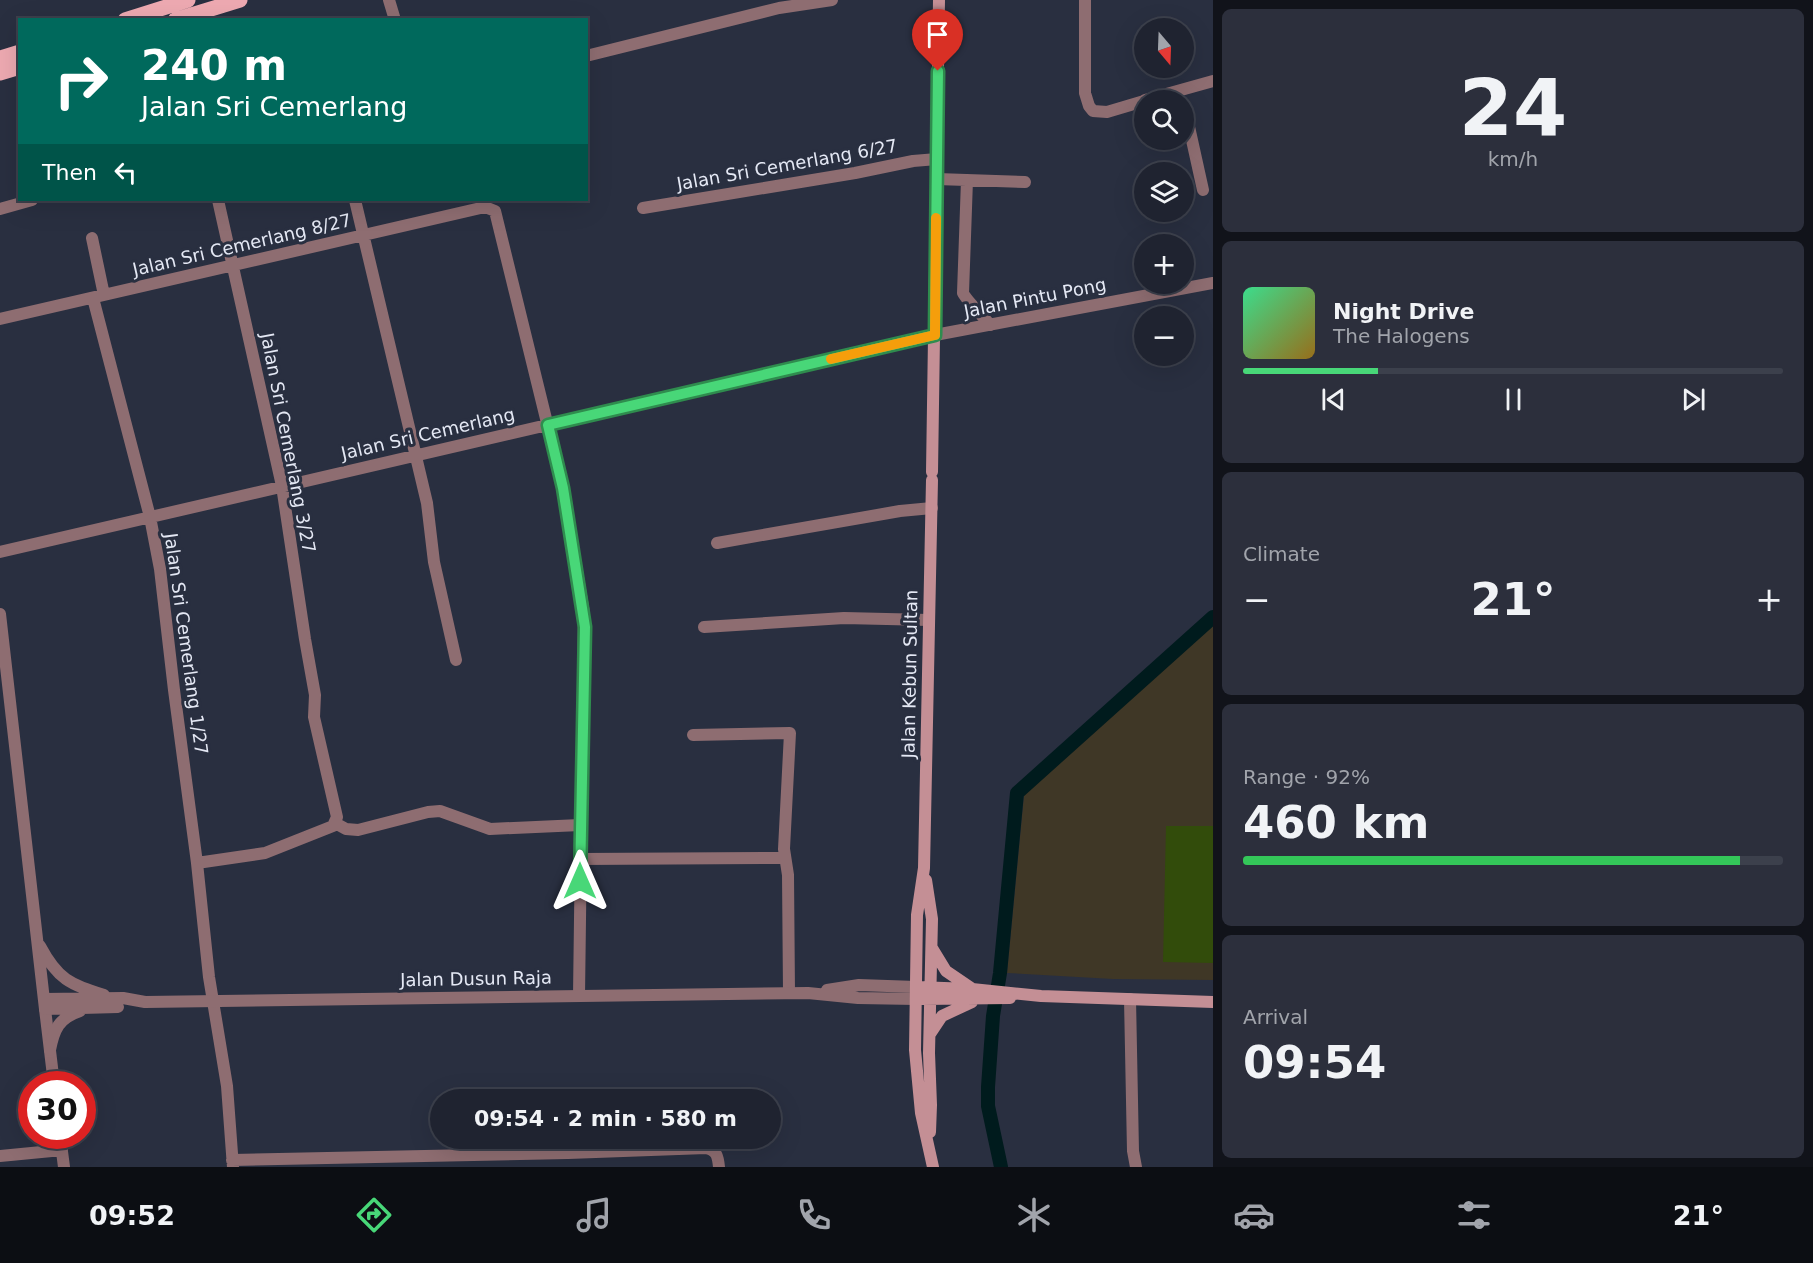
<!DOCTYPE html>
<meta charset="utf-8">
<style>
body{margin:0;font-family:"DejaVu Sans",sans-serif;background:#2c2f3c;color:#f1f3f6;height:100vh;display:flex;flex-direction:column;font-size:22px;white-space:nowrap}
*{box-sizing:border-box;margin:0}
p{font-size:20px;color:#a1a4ab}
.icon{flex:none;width:33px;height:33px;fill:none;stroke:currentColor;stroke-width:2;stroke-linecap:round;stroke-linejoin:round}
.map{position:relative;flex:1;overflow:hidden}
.side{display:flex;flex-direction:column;gap:9px;padding:9px;background:#11131a;width:600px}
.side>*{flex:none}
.guide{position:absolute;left:18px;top:18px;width:570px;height:183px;border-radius:0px;box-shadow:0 6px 24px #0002,0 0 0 2px #3c404c;background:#00695c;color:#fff;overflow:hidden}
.needle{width:39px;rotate:161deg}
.tools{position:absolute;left:1134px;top:18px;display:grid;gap:12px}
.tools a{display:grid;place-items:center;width:60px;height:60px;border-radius:50%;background:#1f2330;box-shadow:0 6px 24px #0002,0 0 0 2px #3c404c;font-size:30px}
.speed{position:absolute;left:18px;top:1071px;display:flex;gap:12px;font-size:30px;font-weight:700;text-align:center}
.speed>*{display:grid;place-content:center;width:78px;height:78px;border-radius:50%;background:#1f2330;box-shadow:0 6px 24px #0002,0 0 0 2px #3c404c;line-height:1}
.speed .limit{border:9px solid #d22;background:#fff;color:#111}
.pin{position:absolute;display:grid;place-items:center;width:51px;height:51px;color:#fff;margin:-62px -26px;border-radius:50% 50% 50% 0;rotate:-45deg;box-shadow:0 0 6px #0007}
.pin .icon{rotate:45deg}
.me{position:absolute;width:66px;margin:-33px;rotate:0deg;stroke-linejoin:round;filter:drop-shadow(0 0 4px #0008)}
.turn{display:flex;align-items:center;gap:21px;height:126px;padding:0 24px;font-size:27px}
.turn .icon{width:78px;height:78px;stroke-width:2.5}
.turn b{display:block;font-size:42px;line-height:51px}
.then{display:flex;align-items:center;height:57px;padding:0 24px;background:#0003;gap:12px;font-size:22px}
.big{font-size:45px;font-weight:800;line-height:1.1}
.side .tile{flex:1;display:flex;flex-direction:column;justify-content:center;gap:9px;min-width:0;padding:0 21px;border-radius:9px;background:#2c2f3c}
.side .dial{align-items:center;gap:0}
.dial b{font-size:78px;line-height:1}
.song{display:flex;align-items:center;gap:18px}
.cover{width:72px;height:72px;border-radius:9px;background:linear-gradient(135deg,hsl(150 70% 55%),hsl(40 70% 35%))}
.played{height:6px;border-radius:3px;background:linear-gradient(90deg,#48d778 25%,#3c404c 25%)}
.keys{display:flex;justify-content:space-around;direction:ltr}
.heat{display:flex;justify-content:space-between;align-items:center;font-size:33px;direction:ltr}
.charge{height:9px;border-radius:4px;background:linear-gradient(90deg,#34c759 92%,#3c404c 0)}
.trip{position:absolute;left:430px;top:1089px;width:351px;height:60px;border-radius:30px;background:#1f2330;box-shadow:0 6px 24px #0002,0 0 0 2px #3c404c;font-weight:800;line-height:60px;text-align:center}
.menu{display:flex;height:96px;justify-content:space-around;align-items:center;background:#0c0e13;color:#a1a4ab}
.menu .icon{width:42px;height:42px}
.menu .selected{color:#48d778}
.menu b{font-size:27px;color:#f1f3f6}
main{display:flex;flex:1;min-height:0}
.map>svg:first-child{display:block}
</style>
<main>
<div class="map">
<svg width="1213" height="1167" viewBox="0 0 1213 1167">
<rect width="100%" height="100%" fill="#292f40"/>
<path fill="#3f3726" d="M 1213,625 L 1213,980 L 1113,979 L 1007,973 L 1024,795 Z"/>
<path fill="#324c0b" d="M 1166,826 L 1213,826 L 1213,963 L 1163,962 Z"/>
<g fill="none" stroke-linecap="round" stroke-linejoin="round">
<path stroke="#001b1d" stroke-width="14" d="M 1001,1167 L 988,1106 L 988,1087 L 993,1016 L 1000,973 L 1017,793 L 1213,617"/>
<path stroke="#8e6d71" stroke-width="12" d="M 389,0 L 395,20
M 1085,0 L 1085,93 L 1089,106 L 1093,111 L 1107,112 L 1144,101
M 586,56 L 779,8 L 832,0
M 1145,100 L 1213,81
M 1184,104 L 1203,190
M 937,179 L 1025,182
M 967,180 L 963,293 C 966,300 984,317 990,325
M 355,200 L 427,503 L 434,562 L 456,660
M 643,208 L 855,173 L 913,161 L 937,159
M 0,209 L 32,200
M 92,238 L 104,295
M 93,298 L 150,517 L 160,569 L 174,690 L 197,863 L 209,977 L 227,1086 L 233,1167
M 0,319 L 485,207 L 495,211 L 563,488 L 584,613 L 579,996
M 717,543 L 900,511 L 932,508
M 0,552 L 935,335
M 704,627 L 844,618 L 929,620
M 693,735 L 790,733 L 784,849 L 788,875 L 789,993
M 335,823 L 346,829 L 358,830 L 428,812 L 440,811 L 490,829 L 580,825
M 580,859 L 785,858
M 197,863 L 265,853 L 328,828 L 333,826 L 337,817 L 314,717 L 315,695 L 305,639 L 282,486 L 218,200
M 1130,999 L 1133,1151 L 1136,1167
M 45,1009 L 54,1084
M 60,1136 L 64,1167
M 0,1156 L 62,1150
M 232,1160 L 568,1153 L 706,1148 C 717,1150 718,1157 719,1167"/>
<path stroke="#8e6d71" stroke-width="12" d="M 935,335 L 1213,283
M 0,614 L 45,1009 L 118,1007
M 40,946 C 58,980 70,984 104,995
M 827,990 L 859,985 L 916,987
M 44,999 L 123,998 L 145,1002 L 808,993 L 858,998 L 916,999
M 50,1050 C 54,1029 59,1018 80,1011"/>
<path stroke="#c48f95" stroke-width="12" d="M 932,472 L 939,0
M 932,480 L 924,868 L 917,915 L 915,1050 L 921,1113 L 933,1167
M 926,880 L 932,919 L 929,1053 L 931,1105 L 930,1132
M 932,948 L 946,971 L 971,988
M 916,987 L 972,989 L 1041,996 L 1213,1002
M 922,999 L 1010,998
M 930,1034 L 942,1016 L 972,1002"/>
<path stroke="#eda9b1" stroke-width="15" d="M 125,20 L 188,0
M 175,20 L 240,0
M 0,58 L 20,52
M 0,73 L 20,67"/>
</g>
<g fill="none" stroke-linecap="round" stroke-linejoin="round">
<g stroke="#2f8c4e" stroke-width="15">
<path id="route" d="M 580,881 L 585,627 L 563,488 L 548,425 L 935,335 L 938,71"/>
</g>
<use href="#route" stroke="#48d778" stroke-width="10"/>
<path stroke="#f59e0b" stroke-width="10" d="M 831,359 L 935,335 L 936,218"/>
</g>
<g text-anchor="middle" stroke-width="6" stroke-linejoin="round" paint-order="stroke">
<g font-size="18" fill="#e4e8f4" stroke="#292f40">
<text transform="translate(787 165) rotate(-10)" y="6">Jalan Sri Cemerlang 6/27</text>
<text transform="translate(242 245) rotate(-13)" y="6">Jalan Sri Cemerlang 8/27</text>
<text transform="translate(1035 298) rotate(-11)" y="6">Jalan Pintu Pong</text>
<text transform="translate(428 434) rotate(-13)" y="6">Jalan Sri Cemerlang</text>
<text transform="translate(288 443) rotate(79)" y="6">Jalan Sri Cemerlang 3/27</text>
<text transform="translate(186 644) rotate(82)" y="6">Jalan Sri Cemerlang 1/27</text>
<text transform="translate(910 674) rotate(-89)" y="6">Jalan Kebun Sultan</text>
<text transform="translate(476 979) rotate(-1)" y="6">Jalan Dusun Raja</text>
</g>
</g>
</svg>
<div class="tools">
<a><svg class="needle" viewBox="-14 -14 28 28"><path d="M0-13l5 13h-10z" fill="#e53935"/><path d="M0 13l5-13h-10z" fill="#a1a4ab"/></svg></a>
<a><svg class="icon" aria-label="search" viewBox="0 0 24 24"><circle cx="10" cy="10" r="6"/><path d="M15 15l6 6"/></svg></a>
<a><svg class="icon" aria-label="layers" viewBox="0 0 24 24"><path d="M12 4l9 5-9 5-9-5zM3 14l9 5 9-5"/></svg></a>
<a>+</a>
<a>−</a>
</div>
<div class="speed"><div class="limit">30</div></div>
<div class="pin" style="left:938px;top:71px;background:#d93025"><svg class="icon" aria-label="arrive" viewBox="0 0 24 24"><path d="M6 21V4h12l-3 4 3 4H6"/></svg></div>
<svg class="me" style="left:580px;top:881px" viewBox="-20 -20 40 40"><path d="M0-17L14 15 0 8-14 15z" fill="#48d778" stroke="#fff" stroke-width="4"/></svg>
<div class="trip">09:54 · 2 min · 580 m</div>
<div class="guide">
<div class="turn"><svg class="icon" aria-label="right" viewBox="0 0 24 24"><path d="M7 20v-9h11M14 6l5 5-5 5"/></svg><div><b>240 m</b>Jalan Sri Cemerlang</div></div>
<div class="then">Then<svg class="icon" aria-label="left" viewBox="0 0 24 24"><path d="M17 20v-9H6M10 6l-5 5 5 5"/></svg></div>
</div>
</div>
<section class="side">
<div class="tile dial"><b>24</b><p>km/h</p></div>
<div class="tile">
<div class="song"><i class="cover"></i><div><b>Night Drive</b><p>The Halogens</p></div></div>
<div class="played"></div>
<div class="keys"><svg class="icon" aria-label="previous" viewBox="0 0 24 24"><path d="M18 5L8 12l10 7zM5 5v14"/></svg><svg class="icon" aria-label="pause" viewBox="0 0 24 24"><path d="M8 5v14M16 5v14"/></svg><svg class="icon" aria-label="next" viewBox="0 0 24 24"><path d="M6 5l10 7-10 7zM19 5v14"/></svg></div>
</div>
<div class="tile"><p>Climate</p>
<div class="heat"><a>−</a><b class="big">21°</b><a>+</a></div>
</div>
<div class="tile"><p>Range · 92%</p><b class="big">460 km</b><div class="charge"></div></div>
<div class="tile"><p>Arrival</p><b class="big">09:54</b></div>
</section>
</main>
<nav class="menu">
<b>09:52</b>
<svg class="icon selected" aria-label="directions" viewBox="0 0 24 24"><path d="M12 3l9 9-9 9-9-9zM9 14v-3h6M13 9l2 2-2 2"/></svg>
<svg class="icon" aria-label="music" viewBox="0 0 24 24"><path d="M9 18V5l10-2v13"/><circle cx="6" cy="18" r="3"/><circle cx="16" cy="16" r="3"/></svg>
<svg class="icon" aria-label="phone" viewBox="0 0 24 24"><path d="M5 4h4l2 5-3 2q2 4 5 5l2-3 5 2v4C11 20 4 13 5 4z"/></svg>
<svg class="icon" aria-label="climate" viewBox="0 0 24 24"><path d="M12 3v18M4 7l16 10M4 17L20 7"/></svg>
<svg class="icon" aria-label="car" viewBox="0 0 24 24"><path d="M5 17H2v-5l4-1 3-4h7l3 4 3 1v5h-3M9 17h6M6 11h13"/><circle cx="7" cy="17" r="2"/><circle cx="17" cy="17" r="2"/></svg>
<svg class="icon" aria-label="filters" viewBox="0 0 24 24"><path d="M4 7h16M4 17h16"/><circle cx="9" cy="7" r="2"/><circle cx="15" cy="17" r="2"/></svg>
<b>21°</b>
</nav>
